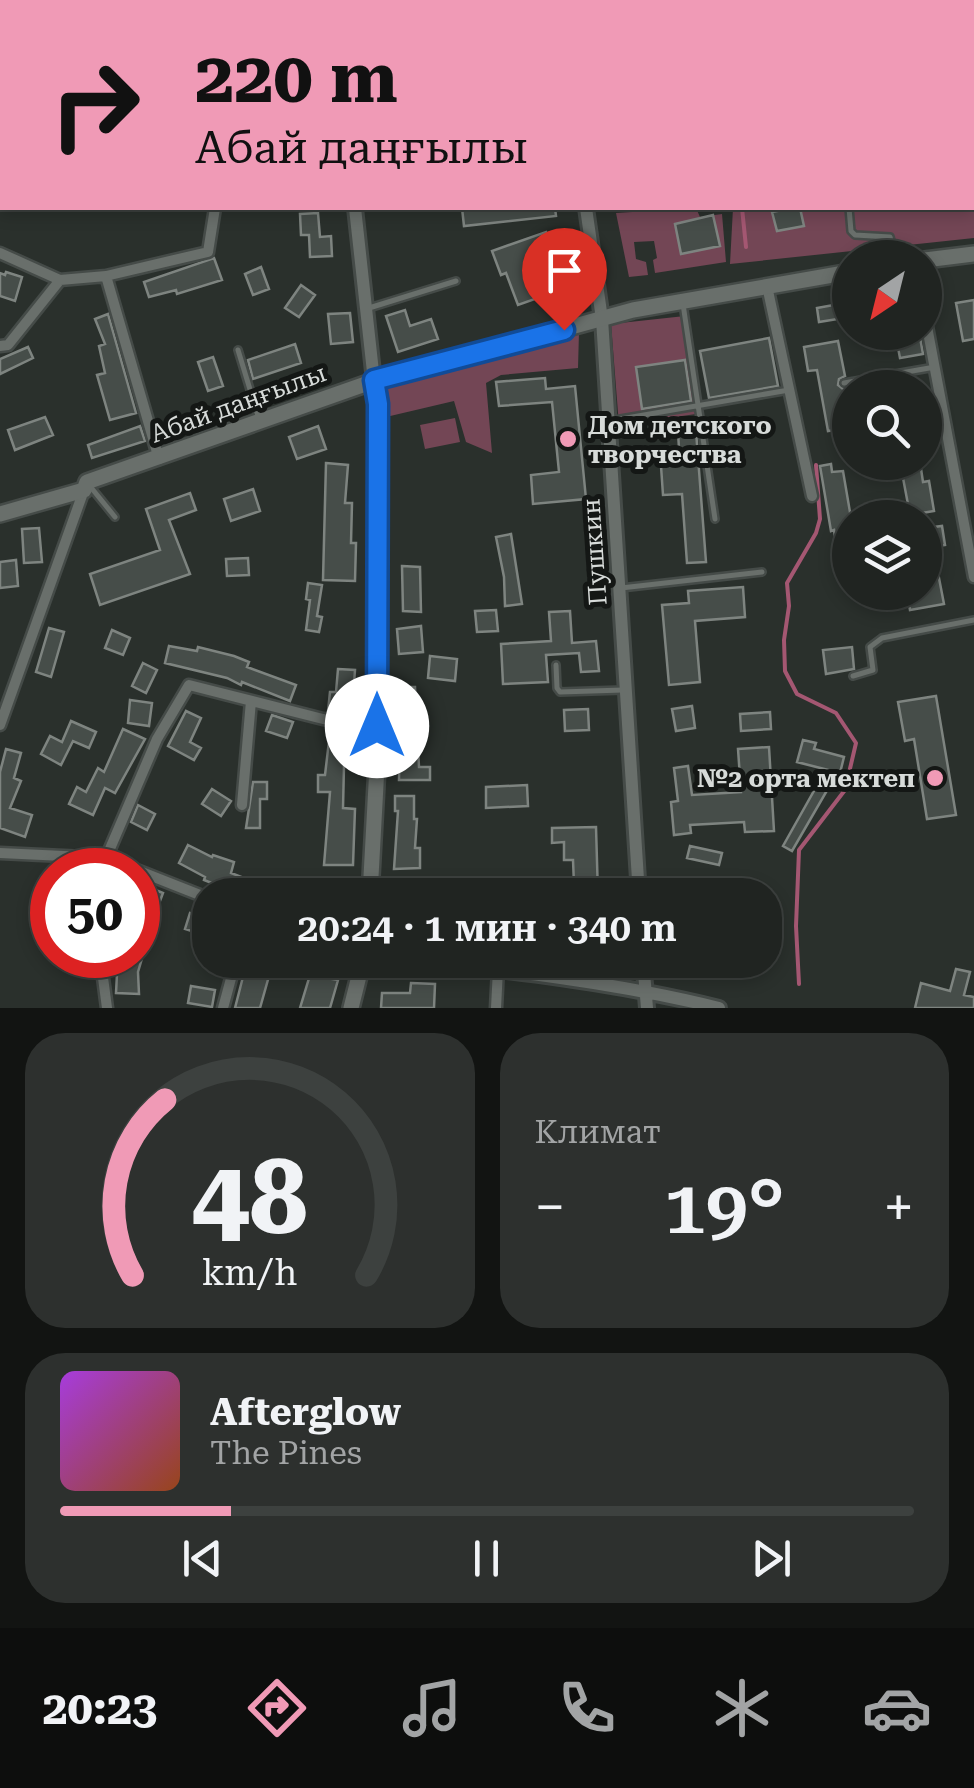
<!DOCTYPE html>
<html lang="ru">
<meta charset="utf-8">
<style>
body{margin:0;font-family:"Roboto Serif",serif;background:#2d302e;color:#f1f3f6;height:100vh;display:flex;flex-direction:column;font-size:38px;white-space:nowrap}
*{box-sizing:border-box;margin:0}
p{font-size:32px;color:#a2a4a5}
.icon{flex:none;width:55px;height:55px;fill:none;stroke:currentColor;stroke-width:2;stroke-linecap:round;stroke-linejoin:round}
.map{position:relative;height:1008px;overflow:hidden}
.panel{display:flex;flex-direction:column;gap:25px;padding:25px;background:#121412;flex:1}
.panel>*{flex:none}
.banner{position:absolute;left:0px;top:0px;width:975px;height:210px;box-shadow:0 5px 15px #0003,0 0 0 2px #3d413f;background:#f09ab6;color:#111;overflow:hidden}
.needle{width:65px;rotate:215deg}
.controls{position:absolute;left:832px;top:240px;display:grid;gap:20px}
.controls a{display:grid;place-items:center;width:110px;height:110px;border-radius:50%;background:#202421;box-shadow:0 5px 15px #0003,0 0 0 2px #3d413f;font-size:50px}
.speed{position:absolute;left:30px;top:848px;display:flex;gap:20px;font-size:50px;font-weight:700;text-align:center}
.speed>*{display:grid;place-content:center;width:130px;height:130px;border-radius:50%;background:#202421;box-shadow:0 5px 15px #0003,0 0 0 2px #3d413f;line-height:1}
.speed .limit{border:15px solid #d22;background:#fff;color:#111}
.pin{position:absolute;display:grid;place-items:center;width:85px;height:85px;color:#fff;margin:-102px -42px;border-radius:50% 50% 50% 0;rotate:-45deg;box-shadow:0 0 10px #0007}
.pin .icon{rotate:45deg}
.me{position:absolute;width:110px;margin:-55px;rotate:0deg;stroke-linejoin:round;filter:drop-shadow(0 0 8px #0008)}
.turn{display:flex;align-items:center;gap:35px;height:210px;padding:0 30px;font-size:45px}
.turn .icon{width:130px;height:130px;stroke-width:2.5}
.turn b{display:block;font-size:70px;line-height:85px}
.big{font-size:75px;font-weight:600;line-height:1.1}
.panel .widget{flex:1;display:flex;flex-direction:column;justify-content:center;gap:15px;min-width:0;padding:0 35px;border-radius:40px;background:#2d302e}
.panel .dial{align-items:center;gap:0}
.dial svg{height:260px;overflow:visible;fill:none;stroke:#3d413f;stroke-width:7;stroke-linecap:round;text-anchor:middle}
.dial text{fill:#f1f3f6;stroke:none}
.song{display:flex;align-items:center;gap:30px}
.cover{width:120px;height:120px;border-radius:15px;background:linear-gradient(135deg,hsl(280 70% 55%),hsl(20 70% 35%))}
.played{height:10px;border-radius:5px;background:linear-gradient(90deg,#f09ab6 20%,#3d413f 20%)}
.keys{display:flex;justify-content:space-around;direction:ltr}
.heat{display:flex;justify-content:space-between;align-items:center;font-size:55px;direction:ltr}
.panel .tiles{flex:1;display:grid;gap:25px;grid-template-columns:1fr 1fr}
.widget:last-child{grid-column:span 2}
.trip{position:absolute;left:192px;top:878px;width:590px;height:100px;border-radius:40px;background:#202421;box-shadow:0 5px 15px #0003,0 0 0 2px #3d413f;font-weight:600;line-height:100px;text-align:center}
.menu{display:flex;height:160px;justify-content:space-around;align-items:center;background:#0d0e0d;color:#a2a4a5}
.menu .icon{width:70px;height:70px}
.menu .current{color:#f09ab6}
.menu b{font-size:45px;color:#f1f3f6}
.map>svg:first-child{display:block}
</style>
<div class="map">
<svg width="974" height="1008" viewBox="0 0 974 1008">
<rect width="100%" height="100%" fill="#2a302c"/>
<path fill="#734655" d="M 706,0 L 974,0 L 974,238 L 730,264 L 733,208 L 972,208 L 972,2 Z
M 696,208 L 700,217 L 722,214 L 726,262 L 655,273 L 653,260 L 657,258 L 654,241 L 634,242 L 636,259 L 646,262 L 648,275 L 629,277 L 616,213 Z
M 685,316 L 703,413 L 619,425 L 611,324 Z
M 579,332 L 578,368 L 501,375 L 486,383 L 492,453 L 466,442 L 454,401 L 386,417 L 375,373 Z
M 455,418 L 460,442 L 425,449 L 420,425 Z"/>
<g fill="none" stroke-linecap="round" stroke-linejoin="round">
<path stroke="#a45772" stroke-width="4" d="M 695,0 L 697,2
M 742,208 L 746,247
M 799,984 L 796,926 L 799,850 L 845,790 L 856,743 L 836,713 L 797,694 L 785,671 L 784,640 L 789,606 L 787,583 L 816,533 L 820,519 L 816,465"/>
</g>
<path fill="#464d49" stroke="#7e8480" stroke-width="2.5" d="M 462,208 L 555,208 L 556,216 L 464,226 Z
M 793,208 L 800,208 L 804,226 L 777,231 L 772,212 Z
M 318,213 L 320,237 L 331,236 L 332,256 L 310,257 L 309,235 L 301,235 L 300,214 Z
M 713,215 L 720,246 L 681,254 L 675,224 Z
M 546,232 L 566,288 L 518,305 L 506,273 L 501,275 L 492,251 Z
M 214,258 L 222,280 L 177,294 L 176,290 L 149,297 L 144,282 Z
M 261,267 L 269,289 L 253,295 L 245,274 Z
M 6,272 L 22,277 L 15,301 L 0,296 L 0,273 L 5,275 Z
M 301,285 L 315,295 L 299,317 L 285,308 Z
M 974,300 L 974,339 L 963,341 L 956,303 Z
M 850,302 L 850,317 L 819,322 L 817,308 Z
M 405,310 L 410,326 L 431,319 L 438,339 L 398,352 L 386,316 Z
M 350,313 L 353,342 L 331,344 L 328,314 Z
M 108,314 L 136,413 L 110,420 L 97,375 L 105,373 L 99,346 L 105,344 L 95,319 Z
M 895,332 L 919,332 L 923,354 L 900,358 Z
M 769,338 L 778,386 L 709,398 L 700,351 Z
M 838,341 L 845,376 L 839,379 L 838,385 L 843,389 L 850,388 L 850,401 L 842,402 L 847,428 L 828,431 L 817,370 L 808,371 L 804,347 Z
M 295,344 L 301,363 L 253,379 L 248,360 Z
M 28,347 L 33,358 L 0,374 L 0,359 Z
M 213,357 L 223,386 L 208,391 L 198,362 Z
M 685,360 L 691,401 L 642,409 L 636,367 Z
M 545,378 L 546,389 L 575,386 L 586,499 L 533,504 L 531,475 L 559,472 L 552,402 L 499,406 L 496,382 Z
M 45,417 L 53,435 L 15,450 L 8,430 Z
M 140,426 L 145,441 L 92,458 L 88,445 Z
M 318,426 L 326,449 L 297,459 L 289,437 Z
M 696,431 L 706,562 L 687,563 L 682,494 L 663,495 L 661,466 L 680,465 L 678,432 Z
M 900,462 L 920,462 L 923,482 L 929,481 L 934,511 L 910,515 Z
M 326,463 L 348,465 L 345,503 L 352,503 L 351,543 L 356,543 L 355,581 L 323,580 Z
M 831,464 L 832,472 L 843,471 L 851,518 L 850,530 L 844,531 L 845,535 L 835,537 L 834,530 L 831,531 L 820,466 Z
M 253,489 L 260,511 L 231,521 L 224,499 Z
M 190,493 L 196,510 L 169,520 L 190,574 L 100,605 L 90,574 L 160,550 L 146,509 Z
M 942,526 L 945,545 L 933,547 L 944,604 L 910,610 L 907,592 L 925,592 L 925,528 Z
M 39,528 L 42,562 L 24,563 L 22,529 Z
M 511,534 L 522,604 L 505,606 L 504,577 L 496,537 Z
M 248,558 L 249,575 L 227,576 L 226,559 Z
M 16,560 L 18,586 L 0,588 L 0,562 Z
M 402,566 L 420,567 L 421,612 L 403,611 Z
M 308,583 L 322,585 L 317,616 L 322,617 L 319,632 L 306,630 L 310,600 L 306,599 Z
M 743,587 L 745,617 L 695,621 L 700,682 L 669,685 L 662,605 L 689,603 L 688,591 Z
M 496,610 L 498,631 L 477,632 L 475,611 Z
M 570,611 L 572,643 L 596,641 L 599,671 L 581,672 L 579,653 L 546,655 L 548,682 L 503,684 L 501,644 L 551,641 L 549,612 Z
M 421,626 L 423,652 L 399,654 L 397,629 Z
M 49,628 L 64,632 L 51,677 L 36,672 Z
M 112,630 L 130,638 L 123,655 L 105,648 Z
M 169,646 L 197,651 L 198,647 L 234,656 L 249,662 L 247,667 L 296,685 L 290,701 L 242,682 L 241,685 L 227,678 L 165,663 Z
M 852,647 L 854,669 L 826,674 L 823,650 Z
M 430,656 L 457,659 L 455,681 L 428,678 Z
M 143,663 L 157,670 L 146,693 L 132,686 Z
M 338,669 L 355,670 L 352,713 L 328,711 L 330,692 L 336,692 Z
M 401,687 L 415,687 L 419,767 L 430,767 L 430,780 L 399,780 Z
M 936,696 L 956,815 L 927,819 L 914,739 L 905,741 L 898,702 Z
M 130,700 L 152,703 L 149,726 L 128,723 Z
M 692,706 L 695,728 L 676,731 L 672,709 Z
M 588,709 L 589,730 L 565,731 L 564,710 Z
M 186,711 L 201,718 L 190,742 L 201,748 L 194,760 L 168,746 Z
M 770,712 L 771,729 L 741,731 L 740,714 Z
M 272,715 L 293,722 L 287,738 L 266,731 Z
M 71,721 L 96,732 L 89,748 L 73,741 L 61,765 L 41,754 L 50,736 L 62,742 Z
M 123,729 L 145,739 L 115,793 L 105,788 L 93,815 L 69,804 L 77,787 L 86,792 L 98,768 L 104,772 Z
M 803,740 L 816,743 L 814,749 L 844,757 L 840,773 L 797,762 Z
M 329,741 L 357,744 L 355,767 L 344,766 L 343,808 L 355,809 L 353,865 L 324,865 L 330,792 L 318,792 L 318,775 L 325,775 Z
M 769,747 L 774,831 L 745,832 L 744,822 L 690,825 L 691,833 L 674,835 L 671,802 L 678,801 L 674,768 L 688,766 L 692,795 L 741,792 L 738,749 Z
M 6,749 L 21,753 L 14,778 L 21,781 L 10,808 L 32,815 L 25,837 L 0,828 L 0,772 Z
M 253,782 L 267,782 L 267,799 L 260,799 L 260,828 L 246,828 Z
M 819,782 L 829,787 L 792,851 L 783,846 Z
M 527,785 L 528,806 L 486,808 L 486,787 Z
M 212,789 L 231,801 L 221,816 L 202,804 Z
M 395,796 L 414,796 L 414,819 L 417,819 L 415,848 L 420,848 L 420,868 L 394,869 L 398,811 L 395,811 Z
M 138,805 L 155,814 L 147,830 L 131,822 Z
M 596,827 L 598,895 L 484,895 L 483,888 L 574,885 L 573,860 L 564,860 L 564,842 L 552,843 L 552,828 Z
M 188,845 L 212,857 L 213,855 L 234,862 L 231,873 L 249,880 L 247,885 L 271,895 L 242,895 L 204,880 L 205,877 L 179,863 Z
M 690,846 L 722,853 L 719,865 L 687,858 Z
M 148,887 L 163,893 L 151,925 L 138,919 Z
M 190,913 L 209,918 L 204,935 L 185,929 Z
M 118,955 L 143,955 L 138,972 L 139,994 L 116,993 Z
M 694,960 L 741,960 L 738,974 L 694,964 Z
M 245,969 L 269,976 L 260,1008 L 235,1008 Z
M 956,969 L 970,972 L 964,995 L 974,997 L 974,1008 L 915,1008 L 921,983 L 950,991 Z
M 310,975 L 338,980 L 330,1008 L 300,1008 Z
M 411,983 L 435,984 L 434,1008 L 381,1008 L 382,993 L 410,993 Z
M 191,986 L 215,990 L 212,1007 L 188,1003 Z"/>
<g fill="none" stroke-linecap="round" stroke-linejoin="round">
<g stroke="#454b48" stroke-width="10">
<path id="service" d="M 382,0 L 397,2
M 651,0 L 651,2
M 839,0 L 840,2
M 434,2 L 435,0
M 765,2 L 774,0
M 849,208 L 851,231 L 855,235 L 890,237 L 896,258
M 683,304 L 715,519
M 369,308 L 456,281
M 238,350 L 259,419
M 844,383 L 935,367
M 609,421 L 789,390
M 89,485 L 115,517
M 621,588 L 762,572
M 556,665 L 557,688 L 560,692 L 623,690
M 853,676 L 873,670 L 870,647 L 882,638 L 974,620"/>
</g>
<g stroke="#454b48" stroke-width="15">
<path id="minor" d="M 0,62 L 2,63
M 0,253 L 60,280 L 106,276 L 208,252 L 215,208
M 106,276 L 159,459
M 767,286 L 812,496
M 925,316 L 974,577
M 0,346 L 8,345 L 60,280
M 0,725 L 84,490
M 242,805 L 251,701
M 0,853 L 106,858 L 210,899
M 96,870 L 106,858 L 157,739 L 189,685 L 323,719 L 377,726
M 100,955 L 107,1008
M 223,1008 L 236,960
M 496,1008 L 498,969"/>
</g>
<g stroke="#454b48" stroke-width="18">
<path id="tertiary" d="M 349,0 L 349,2
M 554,0 L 555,2
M 355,208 L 374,381
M 586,208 L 602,319 L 639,895
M 400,960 C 508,970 614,982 719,1008
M 643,960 L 647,1008"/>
</g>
<g stroke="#454b48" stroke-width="20">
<path id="secondary" d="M 925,260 L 974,254
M 0,514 L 84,490 L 87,482 L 374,381 L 633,310 L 850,272
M 370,895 L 378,748 L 378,404 L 374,381
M 351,1008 L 363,960"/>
</g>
<use href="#service" stroke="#696f6b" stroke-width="5"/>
<use href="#minor" stroke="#696f6b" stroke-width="10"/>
<use href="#tertiary" stroke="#696f6b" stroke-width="12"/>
<use href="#secondary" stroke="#696f6b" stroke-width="15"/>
</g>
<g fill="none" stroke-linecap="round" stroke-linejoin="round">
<g stroke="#114b97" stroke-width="25">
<path id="route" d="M 377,726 L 378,404 L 374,380 L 564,330"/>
</g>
<use href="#route" stroke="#1a73e8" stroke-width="18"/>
</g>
<g fill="#f09ab6" stroke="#141715" stroke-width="4">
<circle cx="568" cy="439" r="10"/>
<circle cx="935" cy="778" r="10"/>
</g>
<g text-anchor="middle" stroke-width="10" stroke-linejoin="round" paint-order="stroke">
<g font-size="25" fill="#d7dbd9" stroke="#141715">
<text transform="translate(238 403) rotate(-20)" y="9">Абай даңғылы</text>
<text transform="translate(594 552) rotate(-94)" y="9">Пушкин</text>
</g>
<g font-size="25" font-weight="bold" fill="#d7dbd9" stroke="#141715" text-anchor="start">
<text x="588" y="434">Дом детского<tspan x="588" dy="29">творчества</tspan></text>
<text x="915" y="787" text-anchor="end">№2 орта мектеп</text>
</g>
</g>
</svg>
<div class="controls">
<a><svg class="needle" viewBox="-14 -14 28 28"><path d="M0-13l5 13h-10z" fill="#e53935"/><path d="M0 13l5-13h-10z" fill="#a2a4a5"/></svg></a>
<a><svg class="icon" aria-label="search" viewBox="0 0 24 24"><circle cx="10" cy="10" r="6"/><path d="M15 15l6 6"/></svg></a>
<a><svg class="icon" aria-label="layers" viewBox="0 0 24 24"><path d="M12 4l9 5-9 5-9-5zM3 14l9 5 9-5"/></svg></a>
</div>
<div class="speed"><div class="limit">50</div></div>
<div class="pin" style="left:564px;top:330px;background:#d93025"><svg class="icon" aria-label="arrive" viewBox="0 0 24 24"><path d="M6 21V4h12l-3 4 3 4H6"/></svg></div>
<svg class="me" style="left:377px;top:726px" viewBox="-20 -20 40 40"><circle r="19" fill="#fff"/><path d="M0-13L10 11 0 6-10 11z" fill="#1a73e8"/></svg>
<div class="trip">20:24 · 1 мин · 340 m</div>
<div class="banner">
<div class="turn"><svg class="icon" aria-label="right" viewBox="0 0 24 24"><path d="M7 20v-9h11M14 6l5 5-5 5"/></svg><div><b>220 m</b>Абай даңғылы</div></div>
</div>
</div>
<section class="panel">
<div class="tiles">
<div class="widget dial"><svg viewBox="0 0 100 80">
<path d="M14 69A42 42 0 1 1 86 69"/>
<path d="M14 69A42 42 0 0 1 24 15" stroke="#f09ab6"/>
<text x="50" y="56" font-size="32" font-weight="700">48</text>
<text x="50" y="72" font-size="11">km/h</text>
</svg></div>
<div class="widget"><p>Климат</p>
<div class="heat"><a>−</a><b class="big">19°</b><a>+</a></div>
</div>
<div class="widget">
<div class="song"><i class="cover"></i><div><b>Afterglow</b><p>The Pines</p></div></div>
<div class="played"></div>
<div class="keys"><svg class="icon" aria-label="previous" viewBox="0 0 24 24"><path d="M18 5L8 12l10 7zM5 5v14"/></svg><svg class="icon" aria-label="pause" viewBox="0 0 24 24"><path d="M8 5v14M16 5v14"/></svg><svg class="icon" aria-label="next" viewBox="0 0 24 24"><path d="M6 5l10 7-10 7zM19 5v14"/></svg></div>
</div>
</div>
</section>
<nav class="menu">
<b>20:23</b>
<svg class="icon current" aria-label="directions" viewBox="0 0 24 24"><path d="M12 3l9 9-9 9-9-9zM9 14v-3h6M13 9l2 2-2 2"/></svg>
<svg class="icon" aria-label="music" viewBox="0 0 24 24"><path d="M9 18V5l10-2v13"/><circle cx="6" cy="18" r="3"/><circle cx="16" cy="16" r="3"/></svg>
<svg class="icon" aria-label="phone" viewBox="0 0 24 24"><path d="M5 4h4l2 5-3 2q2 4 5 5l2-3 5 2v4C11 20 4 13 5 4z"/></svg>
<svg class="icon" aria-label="climate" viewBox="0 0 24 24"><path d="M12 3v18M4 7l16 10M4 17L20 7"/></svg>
<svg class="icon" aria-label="car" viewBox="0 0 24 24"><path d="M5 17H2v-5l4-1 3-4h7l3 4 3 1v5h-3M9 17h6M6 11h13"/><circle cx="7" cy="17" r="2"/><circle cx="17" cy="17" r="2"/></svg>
</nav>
